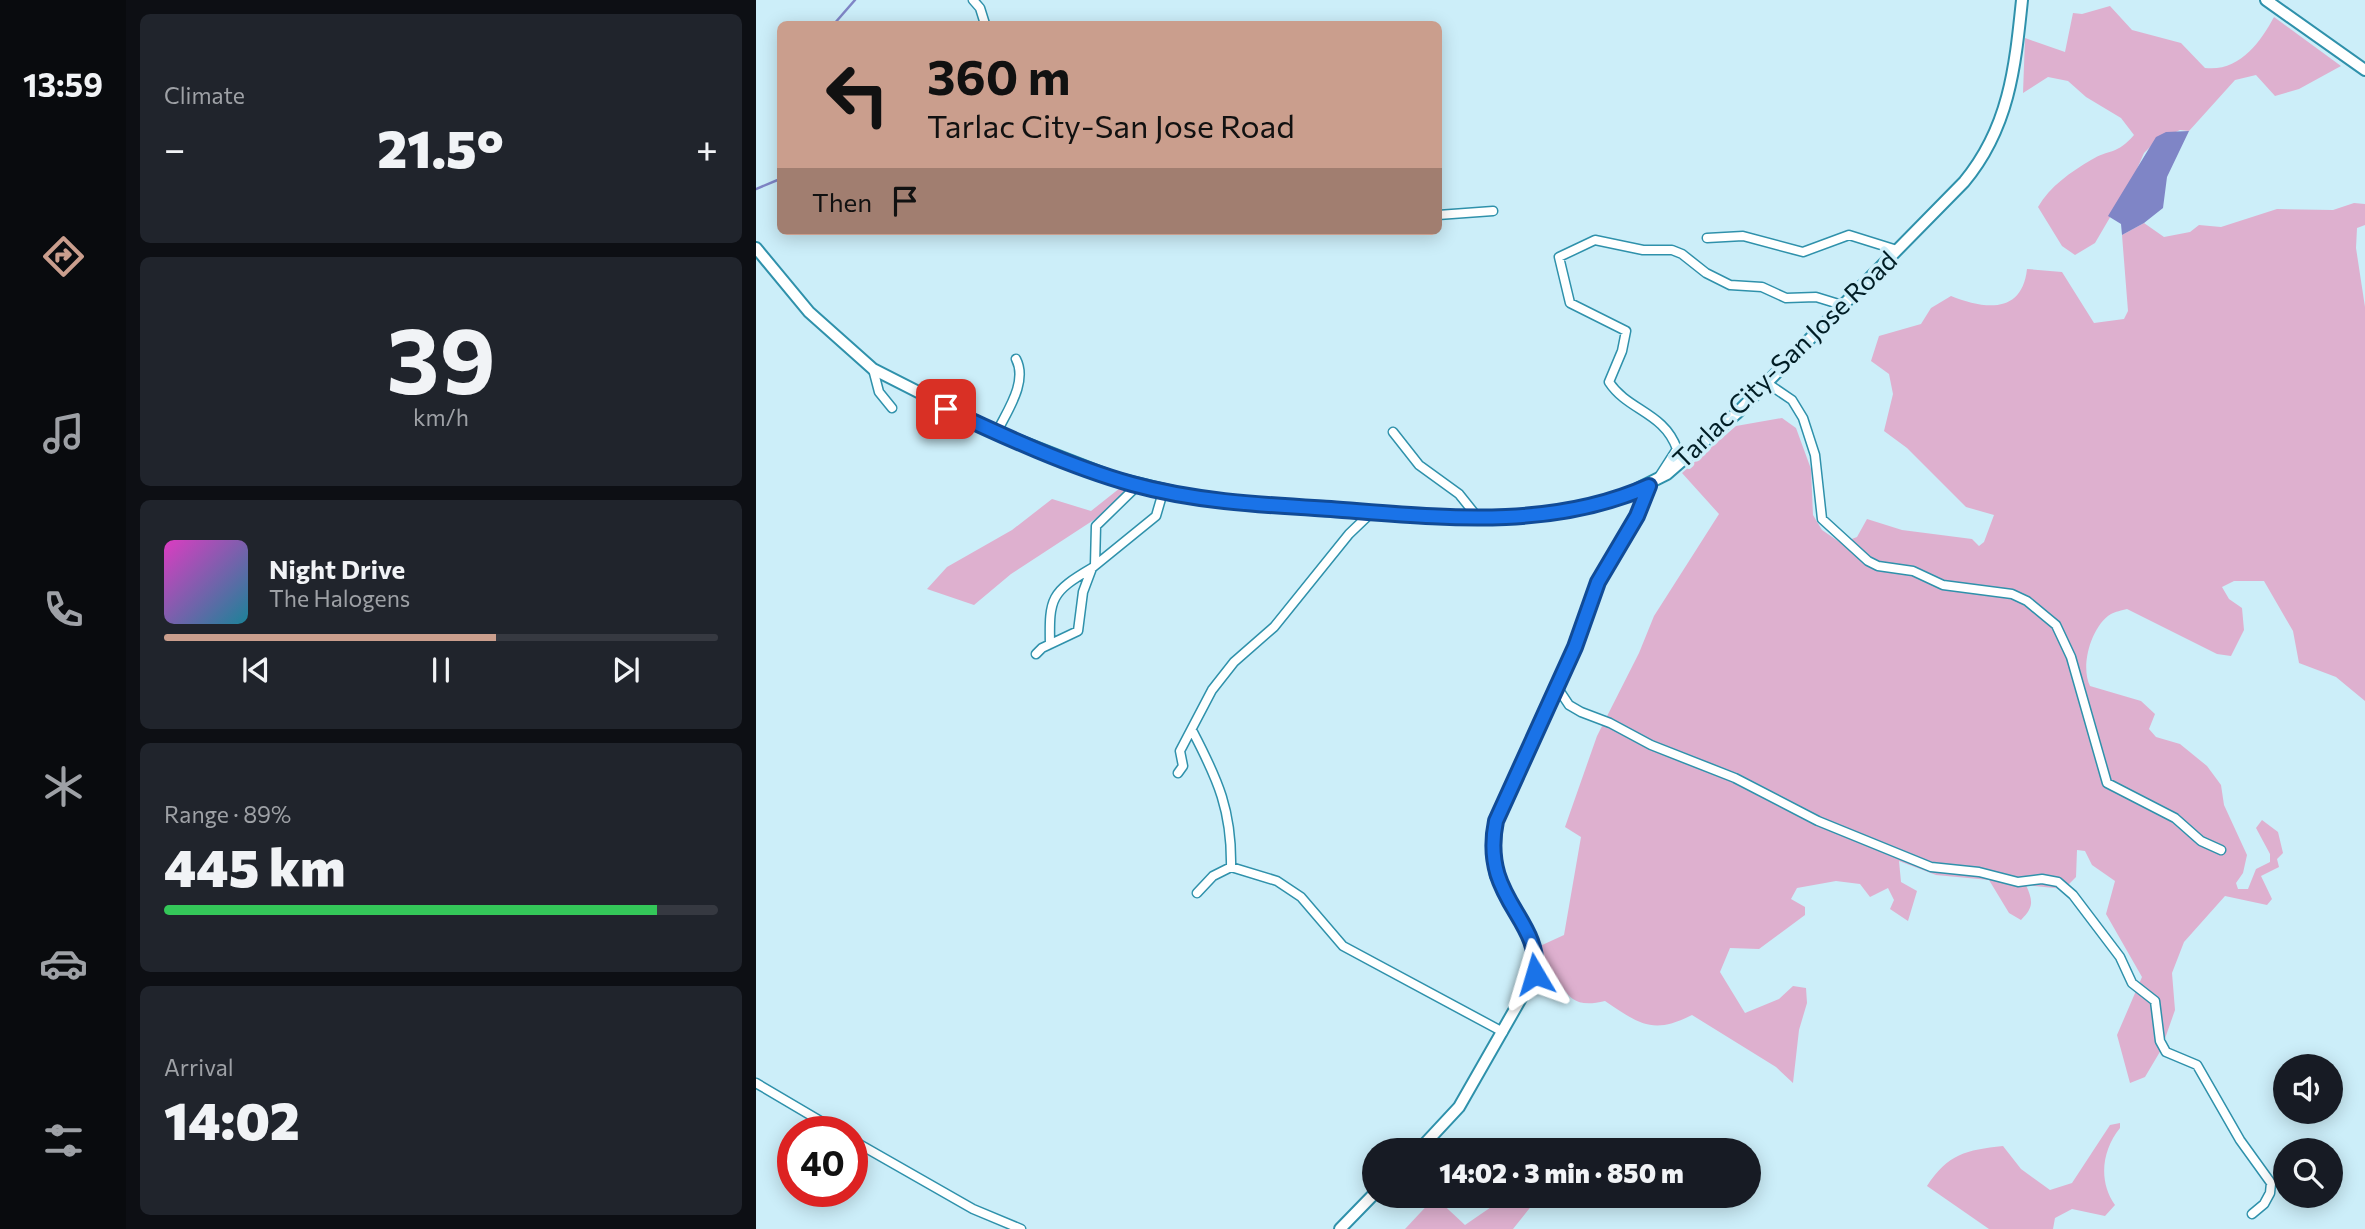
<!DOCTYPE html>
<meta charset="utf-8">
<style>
body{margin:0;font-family:Commissioner,sans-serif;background:#20242c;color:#f1f3f6;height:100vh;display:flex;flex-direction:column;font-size:26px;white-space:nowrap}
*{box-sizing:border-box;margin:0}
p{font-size:23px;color:#9ea1a6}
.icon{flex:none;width:38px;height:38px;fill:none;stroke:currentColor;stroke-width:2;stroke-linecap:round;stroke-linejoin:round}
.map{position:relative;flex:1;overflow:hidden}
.side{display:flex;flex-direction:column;gap:14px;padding:14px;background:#0d0f14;width:630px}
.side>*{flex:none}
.banner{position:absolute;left:21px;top:21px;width:665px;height:214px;border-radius:10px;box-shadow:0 4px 18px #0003;background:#ca9e8d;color:#111;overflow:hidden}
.controls{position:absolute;left:1517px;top:1054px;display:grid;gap:14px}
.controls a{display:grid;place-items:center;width:70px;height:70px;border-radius:50%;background:#171b24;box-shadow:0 4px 18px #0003;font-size:35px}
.speed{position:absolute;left:21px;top:1116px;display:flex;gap:14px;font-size:35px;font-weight:700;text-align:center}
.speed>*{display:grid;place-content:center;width:91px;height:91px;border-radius:50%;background:#171b24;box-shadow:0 4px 18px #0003;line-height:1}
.speed .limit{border:10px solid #d22;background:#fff;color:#111}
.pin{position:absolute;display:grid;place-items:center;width:60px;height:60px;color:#fff;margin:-30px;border-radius:14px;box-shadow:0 4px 10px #0006}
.me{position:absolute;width:77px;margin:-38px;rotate:353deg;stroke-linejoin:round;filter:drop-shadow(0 0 5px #0008)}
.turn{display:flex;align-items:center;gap:24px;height:147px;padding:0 35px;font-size:32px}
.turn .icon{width:91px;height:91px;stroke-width:2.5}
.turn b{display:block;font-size:49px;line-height:60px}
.then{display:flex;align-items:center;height:66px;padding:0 35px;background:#0003;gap:14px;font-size:26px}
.big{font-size:52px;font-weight:800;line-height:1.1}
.side .tile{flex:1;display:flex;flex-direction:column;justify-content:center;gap:10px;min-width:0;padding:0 24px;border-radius:10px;background:#20242c}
.side .dial{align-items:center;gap:0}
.dial b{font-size:91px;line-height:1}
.song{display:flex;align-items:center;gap:21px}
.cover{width:84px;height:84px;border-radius:10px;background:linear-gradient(135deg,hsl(310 70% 55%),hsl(190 70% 35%))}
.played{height:7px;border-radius:4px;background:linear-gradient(90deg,#ca9e8d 60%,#363941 60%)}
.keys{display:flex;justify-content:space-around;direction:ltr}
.heat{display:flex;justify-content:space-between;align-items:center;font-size:38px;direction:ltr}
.charge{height:10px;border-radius:5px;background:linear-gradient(90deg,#34c759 89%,#363941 0)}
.trip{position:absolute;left:606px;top:1138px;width:399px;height:70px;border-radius:35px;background:#171b24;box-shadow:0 4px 18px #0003;font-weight:800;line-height:70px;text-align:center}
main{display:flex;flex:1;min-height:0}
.menu{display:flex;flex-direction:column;width:126px;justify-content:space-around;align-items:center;background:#090b0e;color:#9ea1a6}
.menu .icon{width:49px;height:49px}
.menu .on{color:#ca9e8d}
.menu b{font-size:32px;color:#f1f3f6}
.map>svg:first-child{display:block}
</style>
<main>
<nav class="menu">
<b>13:59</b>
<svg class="icon on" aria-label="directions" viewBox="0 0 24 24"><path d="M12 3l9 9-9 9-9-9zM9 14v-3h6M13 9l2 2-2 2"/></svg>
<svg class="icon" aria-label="music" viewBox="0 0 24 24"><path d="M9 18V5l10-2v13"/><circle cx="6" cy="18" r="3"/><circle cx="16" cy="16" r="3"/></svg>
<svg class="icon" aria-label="phone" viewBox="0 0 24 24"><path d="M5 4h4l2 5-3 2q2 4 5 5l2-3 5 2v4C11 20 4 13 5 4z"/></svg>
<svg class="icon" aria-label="climate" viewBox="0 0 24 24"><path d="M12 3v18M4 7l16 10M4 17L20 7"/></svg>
<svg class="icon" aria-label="car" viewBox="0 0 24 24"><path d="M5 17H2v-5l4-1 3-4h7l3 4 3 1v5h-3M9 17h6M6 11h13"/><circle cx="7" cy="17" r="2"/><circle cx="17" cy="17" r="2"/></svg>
<svg class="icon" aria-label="filters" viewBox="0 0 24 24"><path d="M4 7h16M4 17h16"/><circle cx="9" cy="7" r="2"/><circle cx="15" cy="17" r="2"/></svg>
</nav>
<section class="side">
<div class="tile"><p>Climate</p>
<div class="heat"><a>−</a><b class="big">21.5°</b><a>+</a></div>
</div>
<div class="tile dial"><b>39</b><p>km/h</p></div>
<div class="tile">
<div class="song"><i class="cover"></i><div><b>Night Drive</b><p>The Halogens</p></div></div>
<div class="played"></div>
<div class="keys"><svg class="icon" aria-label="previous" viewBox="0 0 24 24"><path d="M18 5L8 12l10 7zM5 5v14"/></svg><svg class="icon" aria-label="pause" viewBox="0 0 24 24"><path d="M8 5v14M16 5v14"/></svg><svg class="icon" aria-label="next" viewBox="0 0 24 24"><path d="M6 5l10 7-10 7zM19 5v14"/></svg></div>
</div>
<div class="tile"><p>Range · 89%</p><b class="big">445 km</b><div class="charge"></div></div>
<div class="tile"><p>Arrival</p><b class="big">14:02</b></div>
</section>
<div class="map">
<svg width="1609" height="1229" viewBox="0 0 1609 1229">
<rect width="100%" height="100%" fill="#cceef9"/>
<path fill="#deb0cf" d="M 1354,6 L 1376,30 L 1425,43 L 1449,68 C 1483,72 1504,43 1518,17 L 1585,66 L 1543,89 L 1519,96 L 1500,75 L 1479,80 L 1433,131 L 1424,130 L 1399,142 L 1388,153 L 1377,178 L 1339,243 L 1319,255 L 1306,246 L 1282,207 C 1294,186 1315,172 1335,160 C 1353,149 1361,155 1378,135 L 1365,118 L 1330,97 L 1312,81 L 1292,77 L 1267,93 L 1269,38 L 1309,52 L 1317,13 L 1326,14 Z
M 1598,203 L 1609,204 L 1609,225 L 1601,228 L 1600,248 L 1609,307 L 1609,701 L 1580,677 L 1543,663 L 1537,631 L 1508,581 L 1478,581 L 1466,587 L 1473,599 L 1486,608 L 1488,630 L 1475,656 L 1461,654 L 1371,609 C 1366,610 1359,612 1355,614 C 1335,626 1324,667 1334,686 L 1385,701 L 1399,714 L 1393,729 L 1400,737 L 1424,744 L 1451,766 L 1465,785 L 1468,805 L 1491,855 L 1487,873 L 1480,883 L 1482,889 L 1492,889 L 1500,869 L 1514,862 L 1514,854 L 1500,828 L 1506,820 L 1522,832 L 1527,853 L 1521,859 L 1523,867 L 1505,876 L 1516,899 L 1511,905 L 1469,896 L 1428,942 L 1416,973 L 1419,1010 L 1405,1050 L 1389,1077 L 1374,1083 L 1361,1035 L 1386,977 L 1350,914 L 1359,881 L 1336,865 L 1329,851 L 1321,850 L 1320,877 L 1308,889 L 1270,885 C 1277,901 1278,907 1265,920 L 1253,913 L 1233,880 L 1180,875 L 1143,861 L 1145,882 L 1161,891 L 1152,921 L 1134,909 L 1138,900 L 1132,888 L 1114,897 L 1104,884 L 1080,881 L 1041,888 L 1035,899 L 1049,907 L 1049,915 L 1003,949 L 974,948 L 964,972 L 989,1013 L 1023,999 L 1037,986 L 1050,988 L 1051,1003 L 1043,1030 L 1037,1083 L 1020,1067 L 936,1015 C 897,1035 883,1024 849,1001 C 804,1012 812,981 785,960 L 784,946 L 808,935 L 825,837 L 809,827 L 841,736 L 883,653 L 898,616 L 963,514 L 926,473 L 980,426 L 1026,418 L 1040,428 L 1055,469 L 1057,515 L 1066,530 L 1085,543 L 1101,537 L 1111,519 L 1146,530 L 1216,539 L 1223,546 L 1228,542 L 1238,515 L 1210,507 L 1151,448 L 1128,431 L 1137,394 L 1133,374 L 1115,361 L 1123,336 L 1165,324 L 1175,308 L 1195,296 C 1228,309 1266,315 1271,269 L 1306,272 L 1338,323 L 1368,319 L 1372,311 L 1366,235 L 1388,223 L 1408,237 L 1434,232 L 1443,225 L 1465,227 L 1521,209 L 1577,210 Z
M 364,488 L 379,493 L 255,574 L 218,605 L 171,589 L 191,567 L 256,530 L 296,499 L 335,511 Z
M 1364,1123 L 1364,1128 C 1346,1150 1342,1181 1359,1205 L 1349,1216 L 1316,1209 L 1299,1218 L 1297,1229 L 1233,1229 L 1171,1186 C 1192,1154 1210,1150 1247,1146 L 1265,1169 L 1294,1190 L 1316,1183 L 1354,1125 Z
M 743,1195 L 784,1195 L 757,1229 L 649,1229 L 679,1197 L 709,1225 L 741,1203 Z"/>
<path fill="#7f85c6" d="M 1433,131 L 1411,177 L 1407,208 L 1388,223 L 1366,235 L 1365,224 L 1352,216 L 1400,137 L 1410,132 Z"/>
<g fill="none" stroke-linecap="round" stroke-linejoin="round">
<path stroke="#7f85c6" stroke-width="2.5" d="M 78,24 L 99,0
M 0,189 L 24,179"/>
<g stroke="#2f91ab" stroke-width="11">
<path id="street" d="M 217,0 L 224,8 L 229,24
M 682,215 L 737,211
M 951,238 L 987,236 L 1047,252 L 1093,235 L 1141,250
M 117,369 L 123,392 L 136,408
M 1011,383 L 1036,400 L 1047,418 L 1059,455 L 1066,519 L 1112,561 L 1122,566 L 1157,571 L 1187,585 L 1256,594 L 1271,601 L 1300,625 L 1315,657 L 1351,783 L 1419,818 L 1445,841 L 1465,850
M 241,432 C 251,411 272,382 260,359
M 637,432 L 663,465 L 703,494 L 723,519
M 903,477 L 921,449 C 908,412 872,411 853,382 L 866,351 L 870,331 L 814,303 L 803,257 L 839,240 L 887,250 L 916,250 L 926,254 L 950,273 L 974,285 L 1006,287 L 1030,298 L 1060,297 L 1086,305
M 339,565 L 340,526 L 381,486
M 294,644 C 293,598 295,592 336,568
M 280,654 L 286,648 L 322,631 L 327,592 L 336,568 L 400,516 L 407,492
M 801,687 L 813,705 L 825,712 L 854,723 L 895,745 L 979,778 L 1062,821 L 1175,867 L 1223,872 L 1262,882 L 1286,879 L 1302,882 L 1317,895 L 1364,957 L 1376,983 L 1399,1001 L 1404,1041 L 1410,1052 L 1441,1065 L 1484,1140 L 1515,1183 L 1514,1193 L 1508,1204 L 1496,1214
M 437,732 C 462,780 476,811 475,867
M 422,773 L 427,766 L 424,751 L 456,690 L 478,662 L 518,627 L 593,534 L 616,512
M 441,893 L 457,876 L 475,867 L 521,881 L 545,897 L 587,946 L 747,1032
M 0,1083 L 83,1132
M 96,1140 L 217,1209 L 265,1229"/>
</g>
<g stroke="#2f91ab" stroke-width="14">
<path id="secondary" d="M 1510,0 L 1609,70
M 0,248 L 53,312 L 117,369 L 241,432 L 359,478 L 443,498 L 510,506 L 694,518 L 760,517 L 820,508 L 865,497 L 911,474 L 981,413 L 1208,182 C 1253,128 1259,68 1266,0
M 663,1150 L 703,1107 L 779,974 L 781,957 L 776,943 L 740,876 L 736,854 L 740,821 L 819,647 L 842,582 L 882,516 L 893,486
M 584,1229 L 618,1194"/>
</g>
<use href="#street" stroke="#fff" stroke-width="8"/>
<use href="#secondary" stroke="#fff" stroke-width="10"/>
</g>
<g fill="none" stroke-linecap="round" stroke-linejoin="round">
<g stroke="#114b97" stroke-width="18">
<path id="route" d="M 190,409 C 247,436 315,467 376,484 C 441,502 508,505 575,509 C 681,517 792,531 893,486 L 881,516 L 842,582 L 819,647 L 740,821 C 724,899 786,918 779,974"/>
</g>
<use href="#route" stroke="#1a73e8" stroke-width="12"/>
</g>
<g text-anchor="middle" stroke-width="7" stroke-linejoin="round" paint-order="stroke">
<g font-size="26" fill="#001d25" stroke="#cceef9">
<text transform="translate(1029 360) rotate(-44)" y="9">Tarlac City-San Jose Road</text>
</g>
</g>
</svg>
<div class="controls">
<a><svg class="icon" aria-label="sound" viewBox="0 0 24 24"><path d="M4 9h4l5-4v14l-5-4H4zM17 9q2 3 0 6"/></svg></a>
<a><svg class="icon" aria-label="search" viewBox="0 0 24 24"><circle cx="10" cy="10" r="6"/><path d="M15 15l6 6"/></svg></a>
</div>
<div class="speed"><div class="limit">40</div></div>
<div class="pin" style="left:190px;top:409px;background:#d93025"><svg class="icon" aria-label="arrive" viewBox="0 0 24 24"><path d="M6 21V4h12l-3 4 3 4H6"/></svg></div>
<svg class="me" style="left:779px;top:974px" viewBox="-20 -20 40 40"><path d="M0-17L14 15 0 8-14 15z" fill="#1a73e8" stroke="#fff" stroke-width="4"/></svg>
<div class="trip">14:02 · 3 min · 850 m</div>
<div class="banner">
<div class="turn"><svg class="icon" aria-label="left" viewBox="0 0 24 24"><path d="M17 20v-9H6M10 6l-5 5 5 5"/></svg><div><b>360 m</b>Tarlac City-San Jose Road</div></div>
<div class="then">Then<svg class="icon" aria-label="arrive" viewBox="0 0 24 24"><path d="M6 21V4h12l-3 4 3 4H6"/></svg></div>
</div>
</div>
</main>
